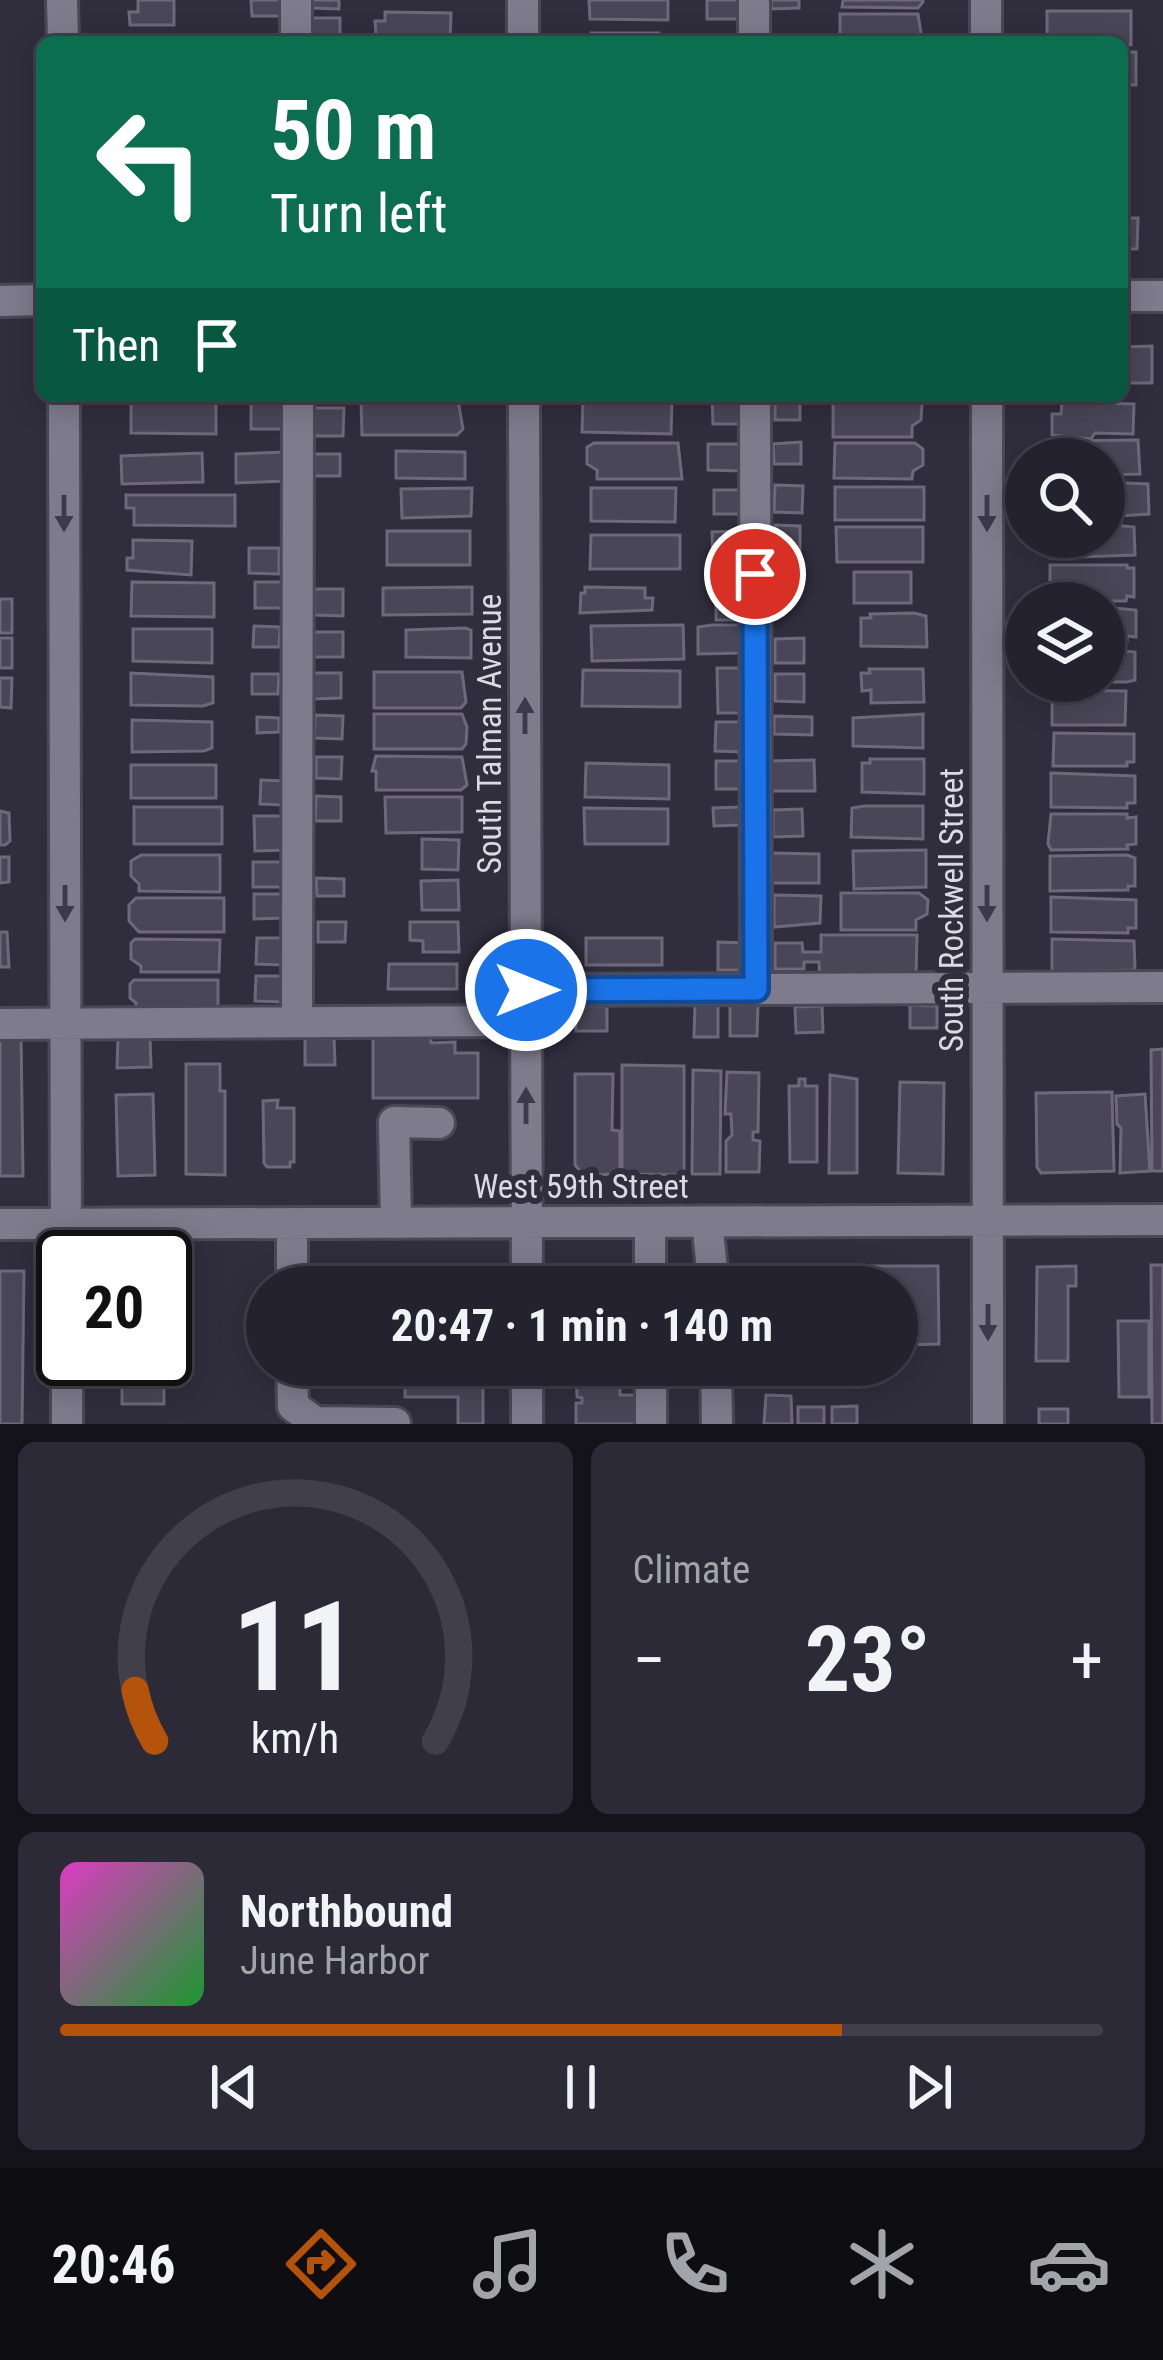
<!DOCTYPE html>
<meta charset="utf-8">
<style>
body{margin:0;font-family:"Roboto Condensed",sans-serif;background:#2c2a36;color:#f1f3f6;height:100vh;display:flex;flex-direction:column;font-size:45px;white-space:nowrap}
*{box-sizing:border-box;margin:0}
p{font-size:39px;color:#a3a4aa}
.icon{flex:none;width:66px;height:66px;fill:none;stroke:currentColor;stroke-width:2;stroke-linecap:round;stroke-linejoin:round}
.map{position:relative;height:1424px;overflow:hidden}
.panel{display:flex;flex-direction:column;gap:18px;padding:18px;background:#141319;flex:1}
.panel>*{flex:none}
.top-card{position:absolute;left:36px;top:36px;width:1092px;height:366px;border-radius:18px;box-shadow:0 6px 30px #0003,0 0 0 3px #413f4a;background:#0b6e4f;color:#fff;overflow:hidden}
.fabs{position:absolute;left:1005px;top:438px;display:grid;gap:24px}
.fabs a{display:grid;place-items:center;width:120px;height:120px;border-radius:50%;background:#24222e;box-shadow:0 6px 30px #0003,0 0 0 3px #413f4a;font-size:60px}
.speed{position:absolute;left:36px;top:1230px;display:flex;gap:24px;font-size:60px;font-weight:700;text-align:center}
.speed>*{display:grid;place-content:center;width:156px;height:156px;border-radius:50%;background:#24222e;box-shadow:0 6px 30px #0003,0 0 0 3px #413f4a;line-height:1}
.speed .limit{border:6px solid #111;border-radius:18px;background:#fff;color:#111}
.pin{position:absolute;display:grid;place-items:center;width:102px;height:102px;color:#fff;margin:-51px;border:6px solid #fff;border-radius:50%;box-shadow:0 3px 12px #0007}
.me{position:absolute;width:132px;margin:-66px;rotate:90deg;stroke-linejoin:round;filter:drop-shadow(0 0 9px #0008)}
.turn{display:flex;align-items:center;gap:42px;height:252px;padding:0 36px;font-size:54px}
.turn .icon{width:156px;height:156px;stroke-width:2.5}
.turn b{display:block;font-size:84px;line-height:102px}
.then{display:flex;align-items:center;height:114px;padding:0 36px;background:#0003;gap:24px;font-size:45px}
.big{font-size:90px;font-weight:700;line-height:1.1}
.panel .card{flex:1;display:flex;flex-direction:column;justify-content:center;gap:18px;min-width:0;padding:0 42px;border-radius:18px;background:#2c2a36}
.panel .dial{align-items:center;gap:0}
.dial svg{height:312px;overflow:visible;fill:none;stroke:#413f4a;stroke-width:7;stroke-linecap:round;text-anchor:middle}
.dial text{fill:#f1f3f6;stroke:none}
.song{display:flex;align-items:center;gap:36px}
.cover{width:144px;height:144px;border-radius:18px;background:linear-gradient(135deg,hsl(310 70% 55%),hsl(130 70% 35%))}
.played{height:12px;border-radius:6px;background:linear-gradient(90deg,#b45309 75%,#413f4a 75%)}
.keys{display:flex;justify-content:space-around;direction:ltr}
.heat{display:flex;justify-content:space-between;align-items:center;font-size:66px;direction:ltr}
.panel .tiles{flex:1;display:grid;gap:18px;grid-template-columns:1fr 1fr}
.card:last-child{grid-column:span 2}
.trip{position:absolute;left:246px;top:1266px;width:672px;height:120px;border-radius:60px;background:#24222e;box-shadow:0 6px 30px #0003,0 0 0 3px #413f4a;font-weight:700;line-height:120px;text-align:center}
.tabs{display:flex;height:192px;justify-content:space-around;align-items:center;background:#0e0e12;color:#a3a4aa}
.tabs .icon{width:84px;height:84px}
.tabs .active{color:#b45309}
.tabs b{font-size:54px;color:#f1f3f6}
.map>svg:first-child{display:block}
</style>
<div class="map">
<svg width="1163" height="1424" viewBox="0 0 1163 1424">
<rect width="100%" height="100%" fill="#302d3d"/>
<path fill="#494657" stroke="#6d697b" stroke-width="3" d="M 138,0 L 174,0 L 174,25 L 130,25 L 129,12 L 138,12 Z
M 251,0 L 280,0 L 281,16 L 252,16 Z
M 312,0 L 339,0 L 339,9 L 312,8 Z
M 589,0 L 668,0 L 668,20 L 590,19 Z
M 707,0 L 738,0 L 739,19 L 707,19 Z
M 771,0 L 799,0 L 799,8 L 771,9 Z
M 843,0 L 923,0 L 923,2 L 918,8 L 842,7 Z
M 1047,11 L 1131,11 L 1131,45 L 1047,42 Z
M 385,12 L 451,13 L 450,42 L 383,42 L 383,36 L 376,36 L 375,21 L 385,21 Z
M 840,14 L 918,14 L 922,39 L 840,42 Z
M 312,18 L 340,18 L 340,41 L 313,41 Z
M 591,33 L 659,33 L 658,42 L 665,42 L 591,42 Z
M 135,38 L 190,38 L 190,42 L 135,42 Z
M 1122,52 L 1136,52 L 1136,85 L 1122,85 Z
M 1122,176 L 1129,176 L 1129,210 L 1122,211 Z
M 1122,218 L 1138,218 L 1137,249 L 1122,249 Z
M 1152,346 L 1152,383 L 1122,383 L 1122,347 Z
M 712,397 L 739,397 L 739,424 L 713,424 Z
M 583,399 L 672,401 L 671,434 L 582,432 Z
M 833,399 L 915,400 L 922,404 L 921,420 L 912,426 L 912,437 L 833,437 Z
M 131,400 L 216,401 L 216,434 L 131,433 Z
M 251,400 L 284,400 L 285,429 L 251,429 Z
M 361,400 L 458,400 L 463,429 L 457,435 L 362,435 Z
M 775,401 L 800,401 L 800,420 L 775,420 Z
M 1062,402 L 1134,404 L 1133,434 L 1095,433 L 1091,439 L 1052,435 L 1052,414 L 1061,414 Z
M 314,408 L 344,408 L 343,436 L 314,436 Z
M 1138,440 L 1140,474 L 1104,475 L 1104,459 L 1049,459 L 1049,441 Z
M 801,442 L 801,464 L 774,464 L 773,444 Z
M 594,443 L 678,443 L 682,479 L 597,479 L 597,470 L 587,464 L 587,447 Z
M 835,443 L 915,443 L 923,449 L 923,465 L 913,471 L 912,479 L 834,478 Z
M 708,444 L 739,444 L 739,471 L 708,470 Z
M 396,451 L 465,452 L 465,479 L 396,478 Z
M 284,452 L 285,481 L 236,483 L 236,454 Z
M 202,453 L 203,482 L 122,484 L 121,456 Z
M 313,454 L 340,454 L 340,476 L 313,476 Z
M 1104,482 L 1148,484 L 1149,514 L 1104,517 Z
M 775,485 L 803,486 L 802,513 L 774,512 Z
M 835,487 L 924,487 L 924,520 L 835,520 Z
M 472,488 L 471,516 L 402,518 L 401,489 Z
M 591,488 L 676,488 L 675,522 L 591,521 Z
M 714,490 L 739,490 L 739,514 L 714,514 Z
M 126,495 L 235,495 L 235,526 L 134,525 L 134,508 L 126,508 Z
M 1104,524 L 1134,527 L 1135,555 L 1050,558 L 1050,537 L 1104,537 Z
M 775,525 L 800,526 L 800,561 L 775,560 Z
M 836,527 L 923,527 L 923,562 L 837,562 Z
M 387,531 L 470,531 L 470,565 L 387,565 Z
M 739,531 L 740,560 L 713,560 L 712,532 Z
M 591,535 L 680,535 L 680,569 L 590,569 Z
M 133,540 L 192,541 L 191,575 L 127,570 L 127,558 L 133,558 Z
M 249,548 L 279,548 L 279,574 L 249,573 Z
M 1050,565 L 1127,565 L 1127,568 L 1134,568 L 1134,597 L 1127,596 L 1126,601 L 1050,601 Z
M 773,571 L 801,572 L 801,589 L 773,589 Z
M 854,572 L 911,572 L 911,603 L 854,603 Z
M 132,582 L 214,583 L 214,617 L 131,616 Z
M 255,582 L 282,582 L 282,608 L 255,608 Z
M 472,587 L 472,614 L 383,615 L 383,588 Z
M 585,587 L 645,588 L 645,598 L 653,598 L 652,610 L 580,613 L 581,593 L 585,593 Z
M 314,589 L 343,589 L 343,616 L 314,615 Z
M 0,599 L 12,599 L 12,633 L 0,633 Z
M 716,600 L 742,600 L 742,620 L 716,620 Z
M 1104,607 L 1136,610 L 1136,637 L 1127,636 L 1127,641 L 1104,641 Z
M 914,613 L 926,616 L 927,647 L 861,646 L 861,618 L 871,618 L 870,614 Z
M 683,625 L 684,659 L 592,661 L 591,626 Z
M 712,625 L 743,625 L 743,653 L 698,654 L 698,627 Z
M 254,626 L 280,627 L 279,647 L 253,647 Z
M 465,628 L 471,630 L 471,658 L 406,657 L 406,630 Z
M 133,629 L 212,629 L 212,663 L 133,661 Z
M 314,632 L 343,632 L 343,657 L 314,657 Z
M 0,638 L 12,638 L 12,668 L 0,668 Z
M 804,638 L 804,663 L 775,663 L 775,639 Z
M 1104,649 L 1135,652 L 1135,680 L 1127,682 L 1051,682 L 1104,681 Z
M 717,668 L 745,668 L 746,713 L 718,713 Z
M 869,669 L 923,669 L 924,702 L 871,703 L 871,690 L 862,691 L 861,673 L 870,673 Z
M 583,670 L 680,671 L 680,707 L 582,706 Z
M 374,672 L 462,672 L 466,702 L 461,708 L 374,708 Z
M 131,673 L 213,677 L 213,703 L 203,706 L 131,705 Z
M 311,673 L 341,673 L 341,698 L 311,699 Z
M 252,674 L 279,674 L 278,694 L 252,694 Z
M 775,674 L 804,674 L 804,702 L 775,701 Z
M 0,678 L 12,678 L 11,708 L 0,707 Z
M 1052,690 L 1126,691 L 1125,725 L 1052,725 Z
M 374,714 L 462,714 L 467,727 L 466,744 L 462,749 L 374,749 Z
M 923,714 L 923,748 L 853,746 L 853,718 Z
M 315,715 L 343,716 L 342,739 L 314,738 Z
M 774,716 L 812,717 L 812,735 L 774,734 Z
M 257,717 L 279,718 L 279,732 L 257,733 Z
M 132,720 L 212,722 L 212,748 L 204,751 L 132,752 Z
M 716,722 L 743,722 L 742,752 L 715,751 Z
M 1054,733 L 1134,734 L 1134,762 L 1127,762 L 1127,766 L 1053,766 Z
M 376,756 L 462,757 L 467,785 L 461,790 L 376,790 L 376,771 L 372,771 Z
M 316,757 L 342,757 L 341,779 L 316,778 Z
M 870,759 L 924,759 L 924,794 L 862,792 L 862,763 L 870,763 Z
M 814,760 L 815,791 L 771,791 L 770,761 Z
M 716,761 L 743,761 L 744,789 L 716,789 Z
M 586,763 L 669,765 L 669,799 L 585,797 Z
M 131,765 L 216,765 L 216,798 L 131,798 Z
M 1051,773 L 1135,776 L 1135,803 L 1127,803 L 1127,808 L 1051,807 Z
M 261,780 L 286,781 L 285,805 L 260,804 Z
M 316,796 L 341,797 L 341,821 L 315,821 Z
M 385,797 L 462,797 L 462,832 L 386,833 Z
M 864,806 L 923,806 L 923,839 L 851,837 L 852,808 Z
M 134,807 L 222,807 L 222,844 L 134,844 Z
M 740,807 L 740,825 L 714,826 L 713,808 Z
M 584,808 L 668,809 L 668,844 L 585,844 Z
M 802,809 L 803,836 L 773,837 L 773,810 Z
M 0,811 L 9,813 L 10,841 L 5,845 L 0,845 Z
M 1051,814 L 1127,814 L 1127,818 L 1136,817 L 1136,844 L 1127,845 L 1128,849 L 1051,850 L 1048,844 Z
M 254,816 L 288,816 L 288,850 L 255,851 Z
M 422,839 L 459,840 L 458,870 L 422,869 Z
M 926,850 L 926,887 L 854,889 L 853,851 Z
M 771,853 L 819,854 L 819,883 L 770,883 Z
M 141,855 L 220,855 L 220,892 L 139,891 L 139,884 L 131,876 L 131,861 Z
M 1127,855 L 1135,858 L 1135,886 L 1128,886 L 1128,890 L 1050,891 L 1050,856 Z
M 0,857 L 9,857 L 9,882 L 0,883 Z
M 253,862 L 284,862 L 283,887 L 253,887 Z
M 316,878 L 344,879 L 344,896 L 317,896 Z
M 458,880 L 459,910 L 422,910 L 421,881 Z
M 841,893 L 919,893 L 928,900 L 927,914 L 916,920 L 916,930 L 841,930 Z
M 254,894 L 283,894 L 283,918 L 254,919 Z
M 774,895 L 821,896 L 820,923 L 774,927 Z
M 1051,897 L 1136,900 L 1136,928 L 1128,928 L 1128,933 L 1051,932 Z
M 136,898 L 224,898 L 224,932 L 139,932 L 129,921 L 129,905 Z
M 318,922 L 346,922 L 345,942 L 318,942 Z
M 410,922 L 458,922 L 459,952 L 423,952 L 423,941 L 410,940 Z
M 0,932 L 7,932 L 9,967 L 0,967 Z
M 821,935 L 917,935 L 916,977 L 820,978 L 819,962 L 804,962 L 804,969 L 775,969 L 775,943 L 802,943 L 803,952 L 821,952 Z
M 257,938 L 284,938 L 283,965 L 256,964 Z
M 586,938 L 662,938 L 662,965 L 586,965 Z
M 135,939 L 220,940 L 219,972 L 141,972 L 141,966 L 131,959 L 131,943 Z
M 1052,939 L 1134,941 L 1135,970 L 1052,972 Z
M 718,942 L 745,943 L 745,970 L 718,970 Z
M 389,964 L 457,964 L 457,989 L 388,989 Z
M 256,976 L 283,976 L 283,1002 L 255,1001 Z
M 134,980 L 218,980 L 218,1012 L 136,1012 L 136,1003 L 130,998 L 130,984 Z
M 695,1004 L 718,1005 L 718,1037 L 694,1037 Z
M 730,1005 L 758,1005 L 757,1036 L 730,1036 Z
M 910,1005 L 937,1006 L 937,1028 L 910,1028 Z
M 575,1006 L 607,1006 L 607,1031 L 576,1031 Z
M 822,1006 L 823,1032 L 796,1033 L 795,1007 Z
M 21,1035 L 23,1176 L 0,1176 L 0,1036 Z
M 305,1037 L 334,1037 L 335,1065 L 305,1065 Z
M 373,1037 L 431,1037 L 431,1043 L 455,1042 L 455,1053 L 478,1053 L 478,1098 L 373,1098 Z
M 118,1038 L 150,1038 L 151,1067 L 117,1068 Z
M 1163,1049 L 1163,1171 L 1152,1171 L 1151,1050 Z
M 186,1064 L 220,1064 L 220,1091 L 225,1091 L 225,1175 L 186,1174 Z
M 622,1065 L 684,1066 L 684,1175 L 622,1174 Z
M 693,1070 L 721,1071 L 720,1174 L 692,1174 Z
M 727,1072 L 759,1073 L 758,1132 L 753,1132 L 753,1140 L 760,1141 L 759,1172 L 726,1172 L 726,1141 L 732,1135 L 731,1114 L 725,1114 Z
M 575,1074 L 613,1074 L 612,1130 L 620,1131 L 620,1174 L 584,1175 L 575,1165 Z
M 830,1075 L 857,1079 L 857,1173 L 829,1173 Z
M 799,1079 L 805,1079 L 805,1086 L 817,1086 L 817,1162 L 790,1162 L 789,1086 L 799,1086 Z
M 900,1082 L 944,1083 L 943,1174 L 898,1173 Z
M 1112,1092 L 1114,1171 L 1041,1173 L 1037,1167 L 1036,1093 Z
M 153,1094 L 155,1175 L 118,1176 L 116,1095 Z
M 1145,1094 L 1150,1171 L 1120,1173 L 1121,1128 L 1117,1124 L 1116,1096 Z
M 278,1100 L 277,1108 L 294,1108 L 294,1162 L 290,1162 L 290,1167 L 267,1167 L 264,1163 L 263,1101 Z
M 1151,1265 L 1163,1265 L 1163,1424 L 1152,1424 Z
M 828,1266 L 858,1266 L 858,1287 L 829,1287 Z
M 869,1266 L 938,1266 L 939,1344 L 900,1345 L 901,1350 L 897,1350 L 897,1287 L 869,1287 Z
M 1076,1266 L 1076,1286 L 1068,1286 L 1068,1361 L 1036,1361 L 1037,1267 Z
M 759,1268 L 792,1268 L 793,1287 L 759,1287 Z
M 795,1268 L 828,1268 L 828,1287 L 795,1287 Z
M 337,1269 L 403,1269 L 403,1287 L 337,1287 Z
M 406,1269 L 415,1269 L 415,1273 L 472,1273 L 472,1286 L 475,1287 L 406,1287 Z
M 576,1269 L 619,1269 L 619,1287 L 576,1287 Z
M 0,1271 L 24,1271 L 22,1424 L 0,1424 Z
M 165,1271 L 166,1368 L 164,1375 L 159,1375 L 159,1383 L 164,1383 L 164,1404 L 122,1404 L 122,1363 L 118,1359 L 165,1359 Z
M 1118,1321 L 1149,1321 L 1149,1397 L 1119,1397 Z
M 337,1365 L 403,1365 L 403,1385 L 337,1385 Z
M 405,1365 L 483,1365 L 483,1424 L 458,1424 L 458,1397 L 405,1397 Z
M 576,1365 L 620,1365 L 620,1395 L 636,1395 L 636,1424 L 576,1424 L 576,1403 L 582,1403 L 582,1398 L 577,1397 Z
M 766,1395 L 791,1396 L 792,1424 L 764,1424 Z
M 857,1406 L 857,1424 L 832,1424 L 832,1407 Z
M 798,1407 L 824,1407 L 824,1424 L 798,1424 Z
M 1039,1409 L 1068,1409 L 1068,1424 L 1039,1424 Z"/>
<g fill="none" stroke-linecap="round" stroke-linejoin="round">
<g stroke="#4b4856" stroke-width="36">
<path id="minor" d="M 62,0 L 63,42
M 296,0 L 296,42
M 523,0 L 523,42
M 754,0 L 754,42
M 986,0 L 986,42
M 1122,296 L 1163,296
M 0,301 L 42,300
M 64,396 L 66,1257
M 524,396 L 527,1287
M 755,396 L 756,989
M 987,396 L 988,1424
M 526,990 L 1163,987
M 297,1022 L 298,396
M 0,1024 L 526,1021
M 707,1222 L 714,1287
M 292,1223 L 292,1287
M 396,1223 L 394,1122 L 439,1123
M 0,1224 L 1163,1220
M 650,1287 L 650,1222
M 67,1359 L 67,1424
M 292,1365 L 293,1406 L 315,1422 L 395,1423
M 527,1365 L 527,1424
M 651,1365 L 651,1424
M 716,1365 L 717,1424"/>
</g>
<use href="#minor" stroke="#7e7b8d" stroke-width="30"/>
</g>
<defs><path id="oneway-solid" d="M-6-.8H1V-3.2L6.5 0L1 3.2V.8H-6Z" transform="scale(3)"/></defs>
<g fill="#3c3949">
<use href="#oneway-solid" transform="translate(64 513) rotate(90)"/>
<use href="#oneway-solid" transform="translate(987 513) rotate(90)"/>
<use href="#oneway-solid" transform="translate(525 716) rotate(-90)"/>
<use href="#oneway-solid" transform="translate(65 903) rotate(90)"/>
<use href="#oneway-solid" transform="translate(987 903) rotate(90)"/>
<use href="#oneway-solid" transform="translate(526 1106) rotate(-90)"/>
<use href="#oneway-solid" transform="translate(988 1322) rotate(90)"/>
</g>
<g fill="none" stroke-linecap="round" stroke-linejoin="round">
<g stroke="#114b97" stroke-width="30">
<path id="route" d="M 526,990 L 756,989 L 755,574"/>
</g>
<use href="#route" stroke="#1a73e8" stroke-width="21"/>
</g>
<g text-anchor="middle" stroke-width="12" stroke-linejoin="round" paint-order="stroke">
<g font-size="33" fill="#dbd9e3" stroke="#302d3d">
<text transform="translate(489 734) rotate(-90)" y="12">South Talman Avenue</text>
<text transform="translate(951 910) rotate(-90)" y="12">South Rockwell Street</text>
<text x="581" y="1198">West 59th Street</text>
</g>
</g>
</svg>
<div class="fabs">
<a><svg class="icon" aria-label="search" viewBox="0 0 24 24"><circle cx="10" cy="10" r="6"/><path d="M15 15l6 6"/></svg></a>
<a><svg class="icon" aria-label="layers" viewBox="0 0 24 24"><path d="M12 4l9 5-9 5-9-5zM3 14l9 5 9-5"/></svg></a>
</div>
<div class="speed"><div class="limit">20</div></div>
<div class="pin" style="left:755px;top:574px;background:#d93025"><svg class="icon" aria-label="arrive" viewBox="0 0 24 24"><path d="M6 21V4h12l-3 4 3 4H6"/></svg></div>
<svg class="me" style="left:526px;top:990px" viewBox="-20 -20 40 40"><circle r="17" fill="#1a73e8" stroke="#fff" stroke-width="3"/><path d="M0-11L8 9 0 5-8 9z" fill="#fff"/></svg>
<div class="trip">20:47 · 1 min · 140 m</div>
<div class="top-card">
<div class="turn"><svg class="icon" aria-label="left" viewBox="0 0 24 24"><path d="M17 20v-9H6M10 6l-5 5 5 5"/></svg><div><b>50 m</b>Turn left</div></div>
<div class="then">Then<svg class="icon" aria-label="arrive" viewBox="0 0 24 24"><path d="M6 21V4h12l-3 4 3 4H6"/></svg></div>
</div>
</div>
<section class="panel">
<div class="tiles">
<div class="card dial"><svg viewBox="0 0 100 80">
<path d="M14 69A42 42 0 1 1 86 69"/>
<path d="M14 69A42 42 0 0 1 9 56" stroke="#b45309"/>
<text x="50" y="56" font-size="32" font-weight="700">11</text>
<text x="50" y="72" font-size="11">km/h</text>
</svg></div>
<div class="card"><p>Climate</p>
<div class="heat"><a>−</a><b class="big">23°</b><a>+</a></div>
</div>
<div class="card">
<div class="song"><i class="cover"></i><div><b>Northbound</b><p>June Harbor</p></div></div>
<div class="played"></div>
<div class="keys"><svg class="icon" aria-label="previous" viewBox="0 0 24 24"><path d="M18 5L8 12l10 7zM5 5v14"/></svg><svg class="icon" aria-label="pause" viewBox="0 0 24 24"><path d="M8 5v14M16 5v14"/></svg><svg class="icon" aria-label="next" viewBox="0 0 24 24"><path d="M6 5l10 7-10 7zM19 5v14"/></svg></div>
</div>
</div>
</section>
<nav class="tabs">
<b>20:46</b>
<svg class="icon active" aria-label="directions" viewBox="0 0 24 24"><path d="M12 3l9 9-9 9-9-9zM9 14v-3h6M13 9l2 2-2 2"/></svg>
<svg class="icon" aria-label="music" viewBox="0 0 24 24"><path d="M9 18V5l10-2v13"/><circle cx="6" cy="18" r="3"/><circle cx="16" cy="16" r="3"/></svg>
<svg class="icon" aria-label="phone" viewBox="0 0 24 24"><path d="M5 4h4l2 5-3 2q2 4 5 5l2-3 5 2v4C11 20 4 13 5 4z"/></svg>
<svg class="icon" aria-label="climate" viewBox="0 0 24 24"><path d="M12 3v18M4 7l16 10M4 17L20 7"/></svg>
<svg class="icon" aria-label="car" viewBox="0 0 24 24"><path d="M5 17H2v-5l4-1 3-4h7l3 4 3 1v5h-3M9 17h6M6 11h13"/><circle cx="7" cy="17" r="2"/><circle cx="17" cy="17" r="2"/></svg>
</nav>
